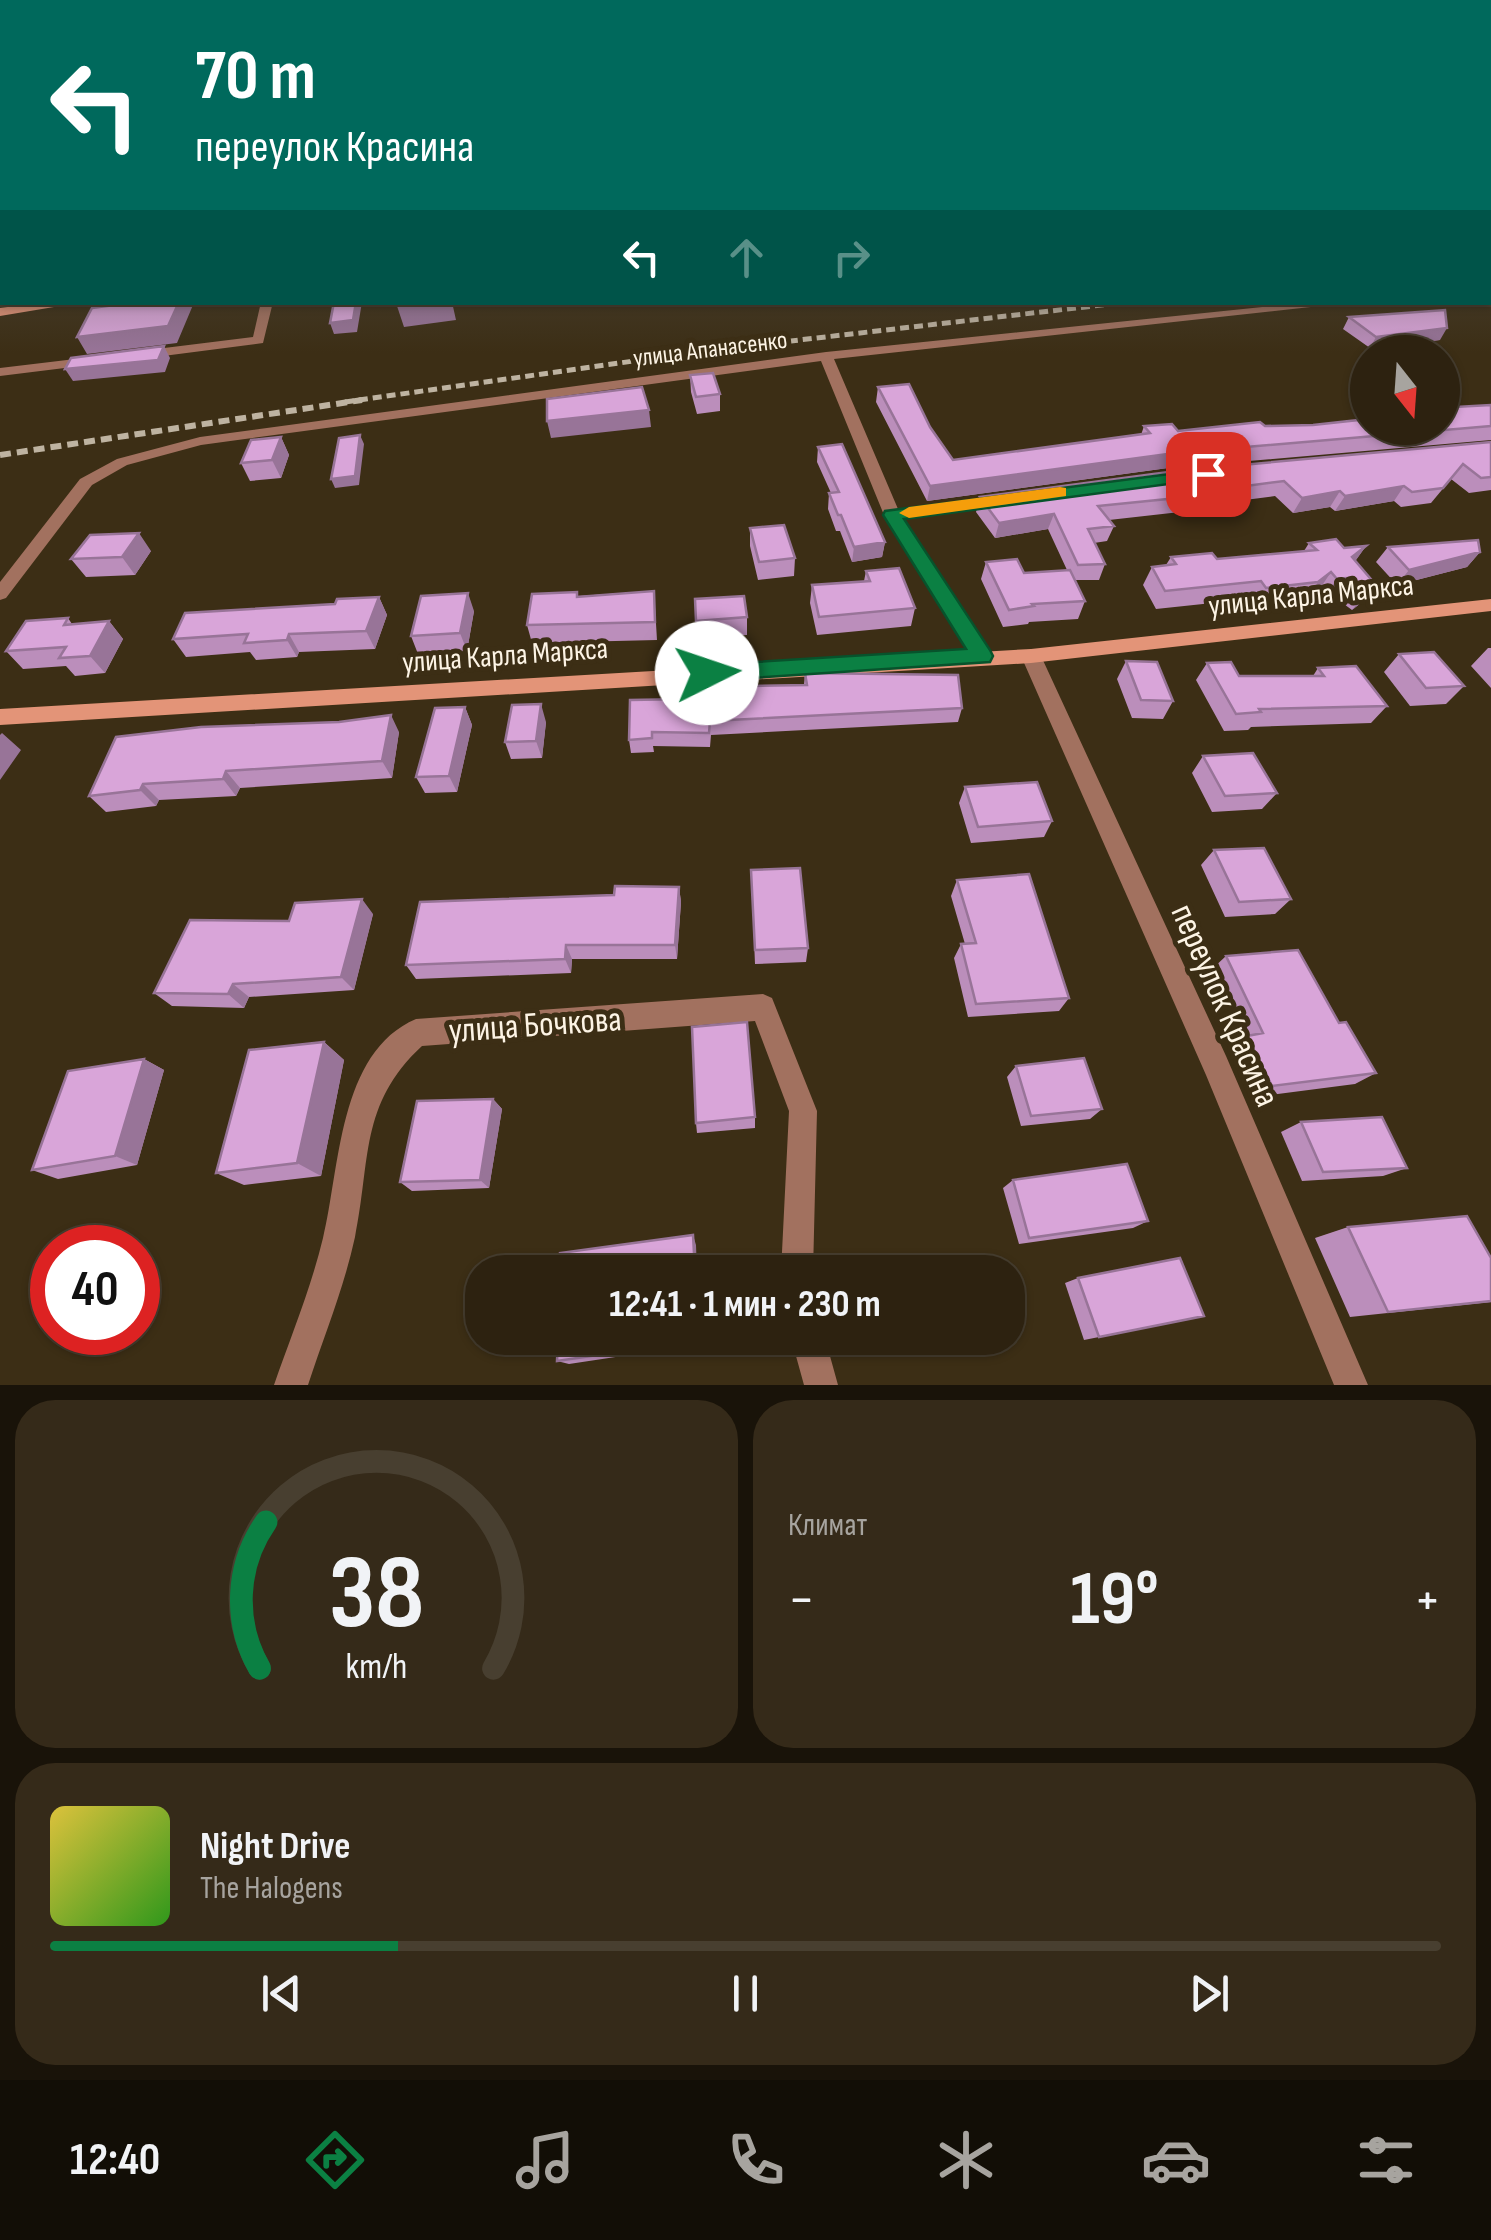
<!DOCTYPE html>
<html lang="ru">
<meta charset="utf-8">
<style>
body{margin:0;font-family:"Sofia Sans Condensed",sans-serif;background:#352a19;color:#f1f3f6;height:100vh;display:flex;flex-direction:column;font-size:38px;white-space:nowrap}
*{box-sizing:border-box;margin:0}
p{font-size:32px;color:#a7a49f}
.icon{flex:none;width:55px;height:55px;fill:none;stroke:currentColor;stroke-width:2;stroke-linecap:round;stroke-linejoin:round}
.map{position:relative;height:1385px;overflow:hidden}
.sheet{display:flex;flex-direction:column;gap:15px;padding:15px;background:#191309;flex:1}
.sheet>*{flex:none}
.top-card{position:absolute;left:0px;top:0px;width:1492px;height:305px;box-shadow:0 2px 8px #0004,0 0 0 2px #483f30;background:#00695c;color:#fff;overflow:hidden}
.needle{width:65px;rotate:163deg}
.fabs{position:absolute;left:1350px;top:335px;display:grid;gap:20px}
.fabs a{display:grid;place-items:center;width:110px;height:110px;border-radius:50%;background:#2d2210;box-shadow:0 2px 8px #0004,0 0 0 2px #483f30;font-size:50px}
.speed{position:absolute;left:30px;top:1225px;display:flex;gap:20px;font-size:50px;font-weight:700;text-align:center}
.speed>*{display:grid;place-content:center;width:130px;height:130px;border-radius:50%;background:#2d2210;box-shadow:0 2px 8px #0004,0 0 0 2px #483f30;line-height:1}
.speed .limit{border:15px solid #d22;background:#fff;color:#111}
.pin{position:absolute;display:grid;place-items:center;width:85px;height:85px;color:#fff;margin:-42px;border-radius:20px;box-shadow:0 5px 15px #0006}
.me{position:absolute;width:110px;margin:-55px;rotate:86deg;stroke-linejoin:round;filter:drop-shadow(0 0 8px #0008)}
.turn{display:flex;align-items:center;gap:35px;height:210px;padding:0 30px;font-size:45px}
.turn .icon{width:130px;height:130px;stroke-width:2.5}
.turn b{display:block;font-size:70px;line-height:85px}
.lanes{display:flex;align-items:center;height:95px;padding:0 30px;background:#0003;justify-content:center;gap:50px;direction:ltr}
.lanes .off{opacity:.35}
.big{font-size:75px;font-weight:700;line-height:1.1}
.sheet .widget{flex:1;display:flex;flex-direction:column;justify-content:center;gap:15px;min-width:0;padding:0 35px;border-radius:40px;background:#352a19}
.sheet .dial{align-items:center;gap:0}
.dial svg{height:260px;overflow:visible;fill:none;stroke:#483f30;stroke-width:7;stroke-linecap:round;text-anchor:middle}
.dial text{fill:#f1f3f6;stroke:none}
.song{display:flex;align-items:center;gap:30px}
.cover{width:120px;height:120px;border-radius:15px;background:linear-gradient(135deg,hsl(50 70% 55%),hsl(110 70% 35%))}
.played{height:10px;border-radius:5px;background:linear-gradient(90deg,#0b8043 25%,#483f30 25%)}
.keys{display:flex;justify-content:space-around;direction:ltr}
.heat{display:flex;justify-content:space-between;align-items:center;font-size:55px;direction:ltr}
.sheet .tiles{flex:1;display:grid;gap:15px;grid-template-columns:1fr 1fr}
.widget:last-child{grid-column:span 2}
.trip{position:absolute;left:465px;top:1255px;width:560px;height:100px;border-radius:40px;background:#2d2210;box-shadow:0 2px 8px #0004,0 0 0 2px #483f30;font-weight:700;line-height:100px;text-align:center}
.dock{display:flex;height:160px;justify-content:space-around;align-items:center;background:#120e06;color:#a7a49f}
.dock .icon{width:70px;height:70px}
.dock .on{color:#0b8043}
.dock b{font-size:45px;color:#f1f3f6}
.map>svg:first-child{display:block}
</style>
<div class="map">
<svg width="1491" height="1385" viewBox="0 0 1491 1385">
<rect width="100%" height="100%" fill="#3c2e15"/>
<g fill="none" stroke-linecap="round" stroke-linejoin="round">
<path fill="#a2715f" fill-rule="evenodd" d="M 1490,287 L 1491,287 L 1491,293 L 1490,293 Z
M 261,302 L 273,302 L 263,343 L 140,359 L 134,355 L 140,351 L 253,337 Z
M 1311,302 L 1356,302 L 834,359 L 898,509 L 1004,495 L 1012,500 L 1004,505 L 902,519 L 992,656 L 982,663 L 975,661 L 884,515 L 821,361 L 201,445 L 127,465 L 92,485 L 6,598 L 0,600 L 0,582 L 80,479 L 117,459 L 200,437 L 826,352 Z
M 92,357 L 97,358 L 97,364 L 0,376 L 0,368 Z
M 1031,649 L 1041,656 L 1226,1056 L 1368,1385 L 1334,1385 L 1206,1075 L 1021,656 Z
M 763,994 L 772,998 L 817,1111 L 813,1272 L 781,1272 L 789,1111 L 755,1021 L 422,1046 C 359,1104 371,1161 355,1237 C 344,1288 324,1336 308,1385 L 274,1385 C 291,1336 311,1288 323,1238 C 340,1170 338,1052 416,1019 Z
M 791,1338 L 825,1338 L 838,1385 L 804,1385 Z"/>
<path fill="#e39478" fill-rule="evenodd" d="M 1490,231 L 1491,231 L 1491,237 L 1490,237 Z
M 46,302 L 84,302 L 0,316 L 0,308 Z
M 1491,599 L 1491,611 L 1031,663 L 0,725 L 0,709 L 1031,649 Z"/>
<path stroke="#beb3a1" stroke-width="5" stroke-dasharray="9 5" stroke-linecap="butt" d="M 345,402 L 704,351 L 1128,302"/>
<path stroke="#beb3a1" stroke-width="6" stroke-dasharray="11 6" stroke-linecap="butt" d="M 0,455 L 362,400"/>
</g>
<path fill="#bb8ebb" d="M 1349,317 L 1440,340 L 1370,348 L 1343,329 Z
M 690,375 L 720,394 L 720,411 L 697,414 L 691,392 Z
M 878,387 L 930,427 L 953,460 L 1141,435 L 1144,426 L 1178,431 L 1313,425 L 1452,409 L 1454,407 L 1491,405 L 1491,440 L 1168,468 L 927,501 L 876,402 Z
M 281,437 L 289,455 L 281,478 L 250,481 L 241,463 Z
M 1491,442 L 1491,490 L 1469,493 L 1451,479 L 1431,503 L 1401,507 L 1394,501 L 1335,511 L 1330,507 L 1293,513 L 1275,496 L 1191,507 L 1189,511 L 1109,520 L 1114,526 L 1107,541 L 1094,543 L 1105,564 L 1099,580 L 1075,580 L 1085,601 L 1078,619 L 1029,622 L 1028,624 L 1003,627 L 981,579 L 986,562 L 1024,573 L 1067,570 L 1048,529 L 995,538 L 976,512 L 980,497 Z
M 818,447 L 885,542 L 882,557 L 852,562 L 840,531 L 836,531 L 828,509 L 829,493 L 831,493 L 817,462 Z
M 750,528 L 795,558 L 794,576 L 758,580 L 750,546 Z
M 1309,543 L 1344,548 L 1366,546 L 1355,561 L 1375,584 L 1362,602 L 1352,610 L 1333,596 L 1324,597 L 1319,590 L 1306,600 L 1255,606 L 1250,599 L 1156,609 L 1143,585 L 1152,567 L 1166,565 L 1171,557 L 1217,559 L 1304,551 Z
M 1388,547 L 1480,552 L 1467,567 L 1397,585 L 1376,562 Z
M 151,551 L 135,575 L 86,577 L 71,559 Z
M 866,571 L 915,608 L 911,626 L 817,635 L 810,603 L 812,585 L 864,581 Z
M 654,591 L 657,640 L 532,643 L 527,625 L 577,592 L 578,596 Z
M 379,597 L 387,615 L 375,649 L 299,652 L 297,657 L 256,660 L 250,652 L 186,657 L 173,639 L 335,604 Z
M 695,599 L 747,617 L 747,635 L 698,638 Z
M 474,611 L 467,651 L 418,654 L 411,636 Z
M 68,618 L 72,624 L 109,621 L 123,639 L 105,673 L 75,676 L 66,666 L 23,669 L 6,651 Z
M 1488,648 L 1491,648 L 1491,688 L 1471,666 Z
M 1399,654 L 1464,686 L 1446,704 L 1410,706 L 1384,672 Z
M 1126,661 L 1173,701 L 1163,719 L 1132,718 L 1117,679 Z
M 1207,663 L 1239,676 L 1313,676 L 1318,668 L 1387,706 L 1371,723 L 1251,727 L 1248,730 L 1224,731 L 1196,680 Z
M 805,673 L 962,708 L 958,722 L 711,735 L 710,747 L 653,746 L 654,752 L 631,753 L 629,740 L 804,685 Z
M 465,707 L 472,725 L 457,792 L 425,793 L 416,777 Z
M 546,722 L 542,758 L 511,759 L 505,742 Z
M 399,732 L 392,778 L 240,788 L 236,796 L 159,800 L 156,806 L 106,812 L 89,796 L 116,737 Z
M 1203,756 L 1277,793 L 1262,809 L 1212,812 L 1192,773 Z
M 965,787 L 1052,821 L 1044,837 L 971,843 L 959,803 Z
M 1214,850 L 1291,899 L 1275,914 L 1225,917 L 1201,865 Z
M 751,870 L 808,948 L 806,962 L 755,964 Z
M 957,880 L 1069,998 L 1059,1011 L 968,1017 L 954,958 L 961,944 L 965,944 L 951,896 Z
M 679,887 L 681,902 L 677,959 L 572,959 L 571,973 L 416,979 L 406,965 L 614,895 Z
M 373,914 L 354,990 L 249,997 L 244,1008 L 172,1006 L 154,993 L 289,921 Z
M 1226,956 L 1339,1023 L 1376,1073 L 1355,1084 L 1255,1097 L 1230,1048 L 1243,1038 L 1211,970 Z
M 324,1042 L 344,1060 L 321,1176 L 244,1185 L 216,1173 Z
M 144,1059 L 164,1070 L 137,1165 L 58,1179 L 32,1170 Z
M 1016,1066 L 1102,1109 L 1090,1119 L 1021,1126 L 1007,1077 Z
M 493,1099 L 502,1109 L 489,1188 L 412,1191 L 400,1182 Z
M 755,1117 L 755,1128 L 697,1133 L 696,1123 Z
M 1301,1122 L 1407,1168 L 1383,1176 L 1302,1181 L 1281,1132 Z
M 1013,1180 L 1148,1221 L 1133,1228 L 1019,1244 L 1003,1188 Z
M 1348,1227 L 1491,1258 L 1491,1302 L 1350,1317 L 1315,1238 Z
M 1078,1278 L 1204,1316 L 1084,1340 L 1065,1283 Z
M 558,1338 L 702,1338 L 702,1344 L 569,1364 L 557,1361 Z"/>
<path fill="#987498" d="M 2,234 L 2,271 L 0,271 L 0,237 Z
M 179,302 L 192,302 L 193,305 L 177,343 L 87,354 L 77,337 Z
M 356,302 L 362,302 L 357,332 L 334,334 L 330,323 Z
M 452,302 L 456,320 L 404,327 L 396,303 Z
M 562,302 L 600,302 L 562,307 Z
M 1447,328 L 1440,340 L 1370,348 L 1376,337 Z
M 164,346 L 170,358 L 165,372 L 73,381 L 65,369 Z
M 649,410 L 651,427 L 551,438 L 547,421 Z
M 360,435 L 364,444 L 359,485 L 335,488 L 331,479 Z
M 281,437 L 289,455 L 281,478 L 272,460 Z
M 1175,453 L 1168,468 L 927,501 L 930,486 Z
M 1404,486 L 1394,501 L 1335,511 L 1345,496 Z
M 1340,491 L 1330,507 L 1293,513 L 1302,498 Z
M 1054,514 L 1048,529 L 995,538 L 999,523 Z
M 139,533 L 151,551 L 135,575 L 122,557 Z
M 885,542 L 882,557 L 852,562 L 854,547 Z
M 1366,546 L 1354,563 L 1352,557 Z
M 1480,552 L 1467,567 L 1397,585 L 1409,570 Z
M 1331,572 L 1319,590 L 1306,600 L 1318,582 Z
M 1346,578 L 1333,596 L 1324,597 L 1337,579 Z
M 1375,584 L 1362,602 L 1352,610 L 1366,592 Z
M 468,593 L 474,611 L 467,651 L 460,633 Z
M 379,597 L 387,615 L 375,649 L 366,631 Z
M 109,621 L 123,639 L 105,673 L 90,656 Z
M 289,634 L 299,652 L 297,657 L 287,640 Z
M 541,704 L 546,722 L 542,758 L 536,741 Z
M 465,707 L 472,725 L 457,792 L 449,776 Z
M 391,715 L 399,732 L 392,778 L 382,761 Z
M 2,733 L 21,750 L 0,780 L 0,735 Z
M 226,771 L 240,788 L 236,796 L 223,779 Z
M 143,784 L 159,800 L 156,806 L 140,790 Z
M 679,887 L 681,902 L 677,959 L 675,945 Z
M 362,899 L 373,914 L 354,990 L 341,977 Z
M 566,945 L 572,959 L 571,973 L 565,959 Z
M 233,984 L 249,997 L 244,1008 L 228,994 Z
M 324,1042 L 344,1060 L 321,1176 L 297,1163 Z
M 144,1059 L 164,1070 L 137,1165 L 115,1156 Z
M 493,1099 L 502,1109 L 489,1188 L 480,1180 Z
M 693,1235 L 696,1245 L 697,1272 L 695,1272 Z"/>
<path fill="#d9a5d9" stroke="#987498" stroke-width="2.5" d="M 2,185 L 2,234 L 0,237 L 0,188 Z
M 137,302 L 179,302 L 168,326 L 77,337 L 92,308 Z
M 334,302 L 356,302 L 353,320 L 330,323 Z
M 1445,310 L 1447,328 L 1376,337 L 1349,317 Z
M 164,346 L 158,360 L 65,369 L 71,358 Z
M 713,373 L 720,394 L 696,397 L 690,375 Z
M 909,384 L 930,427 L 953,460 L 1150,433 L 1144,426 L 1172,424 L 1178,431 L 1260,422 L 1265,426 L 1313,425 L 1368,419 L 1368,428 L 1442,428 L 1442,410 L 1456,409 L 1454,407 L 1491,405 L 1491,426 L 1175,453 L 930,486 L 878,387 Z
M 642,387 L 649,410 L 547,421 L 547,399 Z
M 360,435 L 355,476 L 331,479 L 339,438 Z
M 281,437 L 272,460 L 241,463 L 251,440 Z
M 1491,442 L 1491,477 L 1481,478 L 1463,464 L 1443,488 L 1412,492 L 1404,486 L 1345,496 L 1340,491 L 1302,498 L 1284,481 L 1193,493 L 1197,496 L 1098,506 L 1114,526 L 1088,529 L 1105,564 L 1078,565 L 1054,514 L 999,523 L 980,497 L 1176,471 Z
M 842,444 L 885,542 L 854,547 L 841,515 L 838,515 L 829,493 L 839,492 L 818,447 Z
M 784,525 L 795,558 L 759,562 L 750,528 Z
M 139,533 L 122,557 L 71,559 L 90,535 Z
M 1336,539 L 1344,548 L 1366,546 L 1352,557 L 1375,584 L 1366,592 L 1346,578 L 1337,579 L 1331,572 L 1318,582 L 1266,588 L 1261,581 L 1165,591 L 1152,567 L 1176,564 L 1171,557 L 1212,553 L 1217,559 L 1317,550 L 1309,543 Z
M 1478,540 L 1480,552 L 1409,570 L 1388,547 Z
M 1017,559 L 1024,573 L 1070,570 L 1085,601 L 1032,604 L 1034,606 L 1009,610 L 986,562 Z
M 899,568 L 915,608 L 819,617 L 812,585 L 870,581 L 866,571 Z
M 654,591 L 655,622 L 527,625 L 532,594 L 577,592 L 577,597 Z
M 468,593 L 460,633 L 411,636 L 421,596 Z
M 744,596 L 747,617 L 696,621 L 695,599 Z
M 379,597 L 366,631 L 289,634 L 287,640 L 244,643 L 248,634 L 173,639 L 185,613 L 335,604 L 337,599 Z
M 68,618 L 64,625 L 109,621 L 90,656 L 59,658 L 66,647 L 6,651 L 26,621 Z
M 1434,652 L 1464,686 L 1426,688 L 1399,654 Z
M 1126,661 L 1157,662 L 1173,701 L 1141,700 Z
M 1231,662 L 1239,676 L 1324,676 L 1318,668 L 1356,666 L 1387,706 L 1259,709 L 1261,712 L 1236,714 L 1207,663 Z
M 805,673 L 958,675 L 962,708 L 710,721 L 709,733 L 652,732 L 652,738 L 629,740 L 630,700 L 745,698 L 745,686 L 807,685 Z
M 541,704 L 536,741 L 505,742 L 512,705 Z
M 465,707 L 449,776 L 416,777 L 435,708 Z
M 391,715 L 382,761 L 226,771 L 223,779 L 143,784 L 140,790 L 89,796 L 116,737 L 201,727 L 339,722 Z
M 1253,753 L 1277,793 L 1225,796 L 1203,756 Z
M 1037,782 L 1052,821 L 978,827 L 965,787 Z
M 1264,848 L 1291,899 L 1239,902 L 1214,850 Z
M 800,868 L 808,948 L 755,950 L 751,870 Z
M 1029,874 L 1069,998 L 976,1004 L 961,944 L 976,943 L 957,880 Z
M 615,886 L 679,887 L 675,945 L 566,945 L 565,959 L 406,965 L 420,902 L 614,895 Z
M 362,899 L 341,977 L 233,984 L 228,994 L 154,993 L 190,920 L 289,921 L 295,903 Z
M 1298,950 L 1339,1023 L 1346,1022 L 1376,1073 L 1272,1086 L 1247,1036 L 1263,1033 L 1226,956 Z
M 747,1022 L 755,1117 L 696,1123 L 692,1027 Z
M 324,1042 L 297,1163 L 216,1173 L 249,1050 Z
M 1084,1058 L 1102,1109 L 1031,1116 L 1016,1066 Z
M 144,1059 L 115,1156 L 32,1170 L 68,1071 Z
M 493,1099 L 480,1180 L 400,1182 L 417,1101 Z
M 1382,1117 L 1407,1168 L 1323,1172 L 1301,1122 Z
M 1127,1164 L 1148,1221 L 1029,1238 L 1013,1180 Z
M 1467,1216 L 1491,1258 L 1491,1301 L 1388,1312 L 1348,1227 Z
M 693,1235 L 695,1272 L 560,1272 L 560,1253 Z
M 1180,1258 L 1204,1316 L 1099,1337 L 1078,1278 Z
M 558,1338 L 699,1338 L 699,1340 L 557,1361 Z"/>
<linearGradient id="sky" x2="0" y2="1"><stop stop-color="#21190c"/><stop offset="0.45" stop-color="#504c46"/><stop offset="1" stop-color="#504c46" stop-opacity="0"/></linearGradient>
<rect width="1491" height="353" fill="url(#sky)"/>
<path fill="#0b8043" stroke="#07532c" stroke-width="2.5" d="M 1208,469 L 1214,470 L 1214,478 L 904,519 L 990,650 L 993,656 L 990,662 L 707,681 L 696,673 L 707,665 L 966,649 L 883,515 L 885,511 Z"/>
<path fill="#f59e0b" d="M 1060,487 L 1066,488 L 1066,496 L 909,518 L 899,513 L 909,507 Z"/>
<g text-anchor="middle" stroke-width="10" stroke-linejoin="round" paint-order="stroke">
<g font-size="25" fill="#fdf4e5" stroke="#3c2e15">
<text transform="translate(710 348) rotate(-7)" y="9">улица Апанасенко</text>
</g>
<g font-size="30" fill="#fdf4e5" stroke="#3c2e15">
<text transform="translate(1311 595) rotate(-6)" y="10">улица Карла Маркса</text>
<text transform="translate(505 655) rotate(-4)" y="10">улица Карла Маркса</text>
</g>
<g font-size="35" fill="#fdf4e5" stroke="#3c2e15">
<text transform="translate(1226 1005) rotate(66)" y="12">переулок Красина</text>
<text transform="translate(535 1024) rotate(-4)" y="12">улица Бочкова</text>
</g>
</g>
</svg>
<div class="fabs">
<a><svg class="needle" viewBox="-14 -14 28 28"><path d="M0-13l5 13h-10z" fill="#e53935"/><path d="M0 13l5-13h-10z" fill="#a7a49f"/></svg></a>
</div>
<div class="speed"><div class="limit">40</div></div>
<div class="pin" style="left:1208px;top:474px;background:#d93025"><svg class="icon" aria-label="arrive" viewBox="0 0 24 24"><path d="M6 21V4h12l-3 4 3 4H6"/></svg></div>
<svg class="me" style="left:707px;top:673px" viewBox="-20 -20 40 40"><circle r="19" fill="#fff"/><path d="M0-13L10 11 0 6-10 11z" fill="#0b8043"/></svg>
<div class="trip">12:41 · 1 мин · 230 m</div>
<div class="top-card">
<div class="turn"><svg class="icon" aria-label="left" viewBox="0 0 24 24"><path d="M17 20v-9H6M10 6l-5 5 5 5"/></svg><div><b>70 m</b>переулок Красина</div></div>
<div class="lanes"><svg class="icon" aria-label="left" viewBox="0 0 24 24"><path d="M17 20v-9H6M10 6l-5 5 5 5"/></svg><svg class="icon off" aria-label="ahead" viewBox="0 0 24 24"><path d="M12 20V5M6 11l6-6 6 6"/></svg><svg class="icon off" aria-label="right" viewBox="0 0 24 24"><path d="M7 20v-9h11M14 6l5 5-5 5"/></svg></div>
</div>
</div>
<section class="sheet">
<div class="tiles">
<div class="widget dial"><svg viewBox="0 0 100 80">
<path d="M14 69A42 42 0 1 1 86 69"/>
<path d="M14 69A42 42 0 0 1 16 24" stroke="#0b8043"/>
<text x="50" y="56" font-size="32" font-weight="700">38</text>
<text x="50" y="72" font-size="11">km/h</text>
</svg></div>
<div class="widget"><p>Климат</p>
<div class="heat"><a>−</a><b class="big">19°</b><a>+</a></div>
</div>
<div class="widget">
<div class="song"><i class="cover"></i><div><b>Night Drive</b><p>The Halogens</p></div></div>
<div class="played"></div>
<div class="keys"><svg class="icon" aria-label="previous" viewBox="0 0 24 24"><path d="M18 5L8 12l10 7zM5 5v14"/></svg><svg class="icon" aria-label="pause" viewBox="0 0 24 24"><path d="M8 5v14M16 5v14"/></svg><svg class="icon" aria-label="next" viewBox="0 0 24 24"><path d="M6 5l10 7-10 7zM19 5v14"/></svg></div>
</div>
</div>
</section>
<nav class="dock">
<b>12:40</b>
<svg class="icon on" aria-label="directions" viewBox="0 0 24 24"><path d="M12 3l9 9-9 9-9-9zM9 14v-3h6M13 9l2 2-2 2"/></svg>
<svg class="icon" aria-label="music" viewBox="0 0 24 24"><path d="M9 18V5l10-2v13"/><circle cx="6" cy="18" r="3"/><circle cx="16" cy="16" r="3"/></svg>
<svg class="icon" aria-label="phone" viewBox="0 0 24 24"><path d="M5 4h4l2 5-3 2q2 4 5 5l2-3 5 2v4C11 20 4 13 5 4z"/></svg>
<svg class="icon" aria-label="climate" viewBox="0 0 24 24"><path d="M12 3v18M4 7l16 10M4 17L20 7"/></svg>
<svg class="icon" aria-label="car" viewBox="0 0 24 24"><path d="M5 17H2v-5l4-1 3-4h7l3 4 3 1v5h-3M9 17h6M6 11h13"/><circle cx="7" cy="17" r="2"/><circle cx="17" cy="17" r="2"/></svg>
<svg class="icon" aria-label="filters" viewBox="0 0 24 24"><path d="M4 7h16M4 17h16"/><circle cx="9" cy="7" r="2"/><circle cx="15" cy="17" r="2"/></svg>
</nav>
